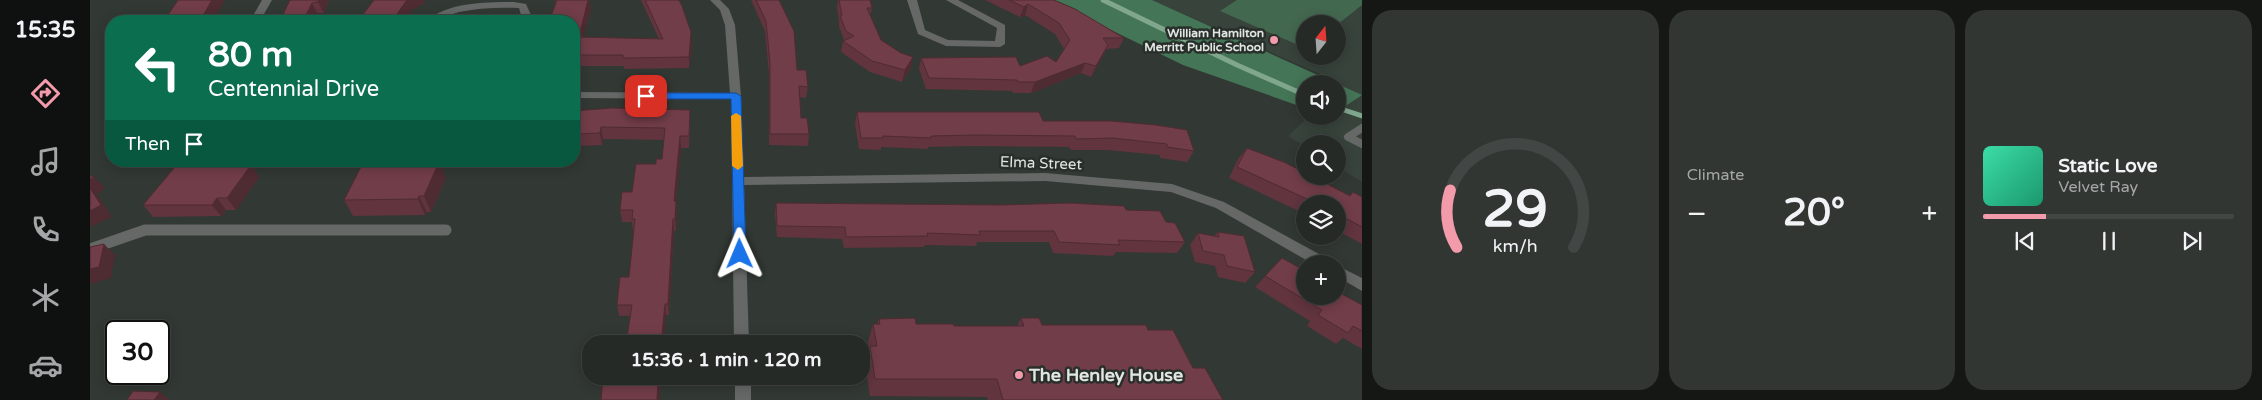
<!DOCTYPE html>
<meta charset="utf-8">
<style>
body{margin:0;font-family:"Varela Round",sans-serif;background:#323633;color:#f1f3f6;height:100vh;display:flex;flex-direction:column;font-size:19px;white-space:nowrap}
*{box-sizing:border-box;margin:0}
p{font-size:16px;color:#a4a7a7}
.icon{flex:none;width:28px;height:28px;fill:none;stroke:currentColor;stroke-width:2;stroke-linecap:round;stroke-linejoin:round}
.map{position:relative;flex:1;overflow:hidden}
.side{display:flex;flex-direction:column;gap:10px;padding:10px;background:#151715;width:900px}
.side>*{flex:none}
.banner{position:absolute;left:15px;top:15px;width:475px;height:152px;border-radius:20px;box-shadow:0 2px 12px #0003,0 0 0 1px #424644;background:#0b6e4f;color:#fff;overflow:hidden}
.needle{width:32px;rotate:17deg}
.fabs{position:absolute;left:1206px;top:15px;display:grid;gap:10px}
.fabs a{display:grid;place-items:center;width:50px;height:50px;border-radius:50%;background:#262a27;box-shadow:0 2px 12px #0003,0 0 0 1px #424644;font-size:25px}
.speed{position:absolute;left:15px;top:320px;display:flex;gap:10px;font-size:25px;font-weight:700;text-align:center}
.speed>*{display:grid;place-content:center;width:65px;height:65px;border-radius:50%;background:#262a27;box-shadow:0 2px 12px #0003,0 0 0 1px #424644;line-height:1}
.speed .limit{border:2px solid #111;border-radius:8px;background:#fff;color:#111}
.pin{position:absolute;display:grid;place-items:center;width:42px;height:42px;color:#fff;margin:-21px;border-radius:10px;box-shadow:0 2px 8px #0006}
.me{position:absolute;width:55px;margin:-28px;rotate:359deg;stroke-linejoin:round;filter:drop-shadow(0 0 4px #0008)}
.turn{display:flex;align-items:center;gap:18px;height:105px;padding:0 20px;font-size:22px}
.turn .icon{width:65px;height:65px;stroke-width:2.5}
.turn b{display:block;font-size:35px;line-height:42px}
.then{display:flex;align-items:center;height:48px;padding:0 20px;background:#0003;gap:10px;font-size:19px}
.big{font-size:38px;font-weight:800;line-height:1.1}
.side .tile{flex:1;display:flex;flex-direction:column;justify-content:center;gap:8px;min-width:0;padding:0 18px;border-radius:20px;background:#323633}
.side .dial{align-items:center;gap:0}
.dial svg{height:130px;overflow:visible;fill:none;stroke:#424644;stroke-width:7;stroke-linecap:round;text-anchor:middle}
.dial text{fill:#f1f3f6;stroke:none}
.song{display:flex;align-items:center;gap:15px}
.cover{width:60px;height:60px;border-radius:8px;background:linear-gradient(135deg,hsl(160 70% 55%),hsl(160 70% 35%))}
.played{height:5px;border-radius:2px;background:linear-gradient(90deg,#f39aab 25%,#424644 25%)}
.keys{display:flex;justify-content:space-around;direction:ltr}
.heat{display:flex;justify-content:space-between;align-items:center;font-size:28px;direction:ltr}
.side .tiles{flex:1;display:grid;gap:10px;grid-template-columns:repeat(3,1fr)}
.trip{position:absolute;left:492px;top:335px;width:288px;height:50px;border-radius:20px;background:#262a27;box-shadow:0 2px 12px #0003,0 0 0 1px #424644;font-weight:800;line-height:50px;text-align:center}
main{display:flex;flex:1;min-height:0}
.tab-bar{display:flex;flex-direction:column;width:90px;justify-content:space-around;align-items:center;background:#0f1110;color:#a4a7a7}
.tab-bar .icon{width:35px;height:35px}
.tab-bar .selected{color:#f39aab}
.tab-bar b{font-size:22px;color:#f1f3f6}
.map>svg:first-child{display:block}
</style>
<main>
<nav class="tab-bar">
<b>15:35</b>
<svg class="icon selected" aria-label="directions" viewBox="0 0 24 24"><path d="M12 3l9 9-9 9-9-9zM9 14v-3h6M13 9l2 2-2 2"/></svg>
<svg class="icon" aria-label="music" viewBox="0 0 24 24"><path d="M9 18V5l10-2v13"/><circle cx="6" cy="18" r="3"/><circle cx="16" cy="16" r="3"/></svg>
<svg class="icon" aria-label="phone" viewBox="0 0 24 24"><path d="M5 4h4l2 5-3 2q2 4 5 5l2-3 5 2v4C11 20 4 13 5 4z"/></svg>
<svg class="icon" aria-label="climate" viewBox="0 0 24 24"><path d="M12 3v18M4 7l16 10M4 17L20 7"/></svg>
<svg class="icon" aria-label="car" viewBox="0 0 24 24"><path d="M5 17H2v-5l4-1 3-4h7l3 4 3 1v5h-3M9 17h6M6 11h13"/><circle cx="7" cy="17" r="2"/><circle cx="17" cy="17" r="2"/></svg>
</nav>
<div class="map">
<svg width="1272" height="400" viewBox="0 0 1272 400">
<rect width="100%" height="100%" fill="#323834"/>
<path fill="#37433b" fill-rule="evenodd" d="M 1062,0 L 1272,0 L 1272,182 L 1248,167 L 1248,144 L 1215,144 L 1215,147 L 1198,136 L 1219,116 L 1248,116 L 1248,90 L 1253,84 ZM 1215,24 L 1248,24 L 1248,56 L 1215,56 Z"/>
<path fill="#436850" d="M 1147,0 L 1272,0 L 1272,5 L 1248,24 L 1215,24 L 1215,48 L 1130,11 Z"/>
<path fill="#447556" d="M 959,0 L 1062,0 L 1272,95 L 1248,111 L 1248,84 L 1215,84 L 1215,108 L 1093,65 Z"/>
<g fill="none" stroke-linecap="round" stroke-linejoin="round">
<path stroke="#81a68e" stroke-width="5" d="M 1013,0 L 1147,65 L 1215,95
M 1248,108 L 1272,116"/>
<path stroke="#656866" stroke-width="8" d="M 1272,128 L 1258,137 L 1272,144"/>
<path stroke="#656866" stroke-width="11" d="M 0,249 L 55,230 L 356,230"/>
<path fill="#656866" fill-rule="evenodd" d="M 172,0 L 182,0 L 170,21 L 160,21 Z
M 620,0 L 630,0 L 639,9 L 645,25 L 651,96 L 654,177 L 955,173 L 1082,184 L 1134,202 L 1240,260 L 1242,264 L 1223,264 L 1126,208 L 1081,192 L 955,181 L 654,185 L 659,344 L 644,344 L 641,99 L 484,98 L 484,92 L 640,93 L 635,25 L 630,10 Z
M 817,0 L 827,0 L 835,30 L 858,40 L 905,41 L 907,28 L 856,0 L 868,0 L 915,25 L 915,44 L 910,47 L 856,46 L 828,34 Z
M 424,2 L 436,4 L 441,15 L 438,21 L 428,21 L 431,15 L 429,8 C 409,7 388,8 369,12 C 357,15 350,22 338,21 C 355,2 400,2 424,2 Z
M 1248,266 L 1272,278 L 1272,291 L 1248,277 Z
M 645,376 L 661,376 L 661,400 L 645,400 Z"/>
</g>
<path fill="#61343e" d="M 200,0 L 239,0 L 234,13 L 227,13 L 224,21 L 190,21 Z
M 465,0 L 499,0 L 501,9 L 493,37 L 569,39 L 551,0 L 589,0 L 602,43 L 599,68 L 534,69 L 534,66 L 489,66 L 489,69 L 484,69 L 484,21 L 466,3 Z
M 661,0 L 689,0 L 707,70 L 718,87 L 716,98 L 710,97 L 711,118 L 719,134 L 718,146 L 679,145 L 679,74 L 675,31 Z
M 748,0 L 780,0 L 782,8 L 780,16 L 791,40 L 811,53 L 823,57 L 821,68 L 812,82 L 780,72 L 751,52 L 753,41 L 754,40 L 749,26 L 749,21 L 747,8 Z
M 895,0 L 964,0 L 1034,38 L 1029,48 L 1017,49 L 1001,77 L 991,73 L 941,93 L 923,93 L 922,91 L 836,89 L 829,69 L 831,58 L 930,66 L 966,62 L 974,49 L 965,34 L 935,15 L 930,17 Z
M 484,111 L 600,122 L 599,148 L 591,148 L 586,201 L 587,213 L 586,231 L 584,231 L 579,315 L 529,316 L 527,305 L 539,277 L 544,231 L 543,231 L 542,222 L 532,222 L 530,210 L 542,192 L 566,164 L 572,159 L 574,140 L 513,139 L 512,145 L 487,146 L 486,140 L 484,140 Z
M 767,112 L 953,121 L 1021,121 L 1104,151 L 1097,162 L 1070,158 L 1070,155 L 1017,150 L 981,150 L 979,147 L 880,146 L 838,147 L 838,149 L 791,147 L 791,150 L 769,149 L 765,123 Z
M 1157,148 L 1260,196 L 1272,197 L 1272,244 L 1248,231 L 1248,204 L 1215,204 L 1215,214 L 1139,178 L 1148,159 Z
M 163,168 L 169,177 L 146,210 L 136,210 L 131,216 L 63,217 L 53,205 Z
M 356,178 L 341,212 L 337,212 L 335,215 L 263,216 L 254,200 Z
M 686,203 L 1036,210 L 1076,222 L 1095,242 L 1087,253 L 1026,252 L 1023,256 L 963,253 L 959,242 L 887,242 L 886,246 L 835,245 L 834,247 L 754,248 L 752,239 L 687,237 L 685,214 Z
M 1128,232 L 1165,272 L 1155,283 L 1128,277 L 1125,266 L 1105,262 L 1100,245 L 1108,233 L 1124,236 Z
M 1192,258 L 1211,276 L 1215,296 L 1272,305 L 1272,349 L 1253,338 L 1246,344 L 1217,326 L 1220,321 L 1165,287 Z
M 931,318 L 952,325 L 1058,330 L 1103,368 L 1133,400 L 898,400 L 897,397 L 780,396 L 775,364 L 779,348 L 778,342 L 783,324 L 787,324 L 789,319 L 826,324 L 864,326 L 927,326 Z"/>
<path fill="#4f2b32" d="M 122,0 L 135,0 L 123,21 L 110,21 Z
M 229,0 L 239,0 L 234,13 L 228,2 Z
M 317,0 L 334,0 L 335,3 L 322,10 L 314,21 L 302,21 Z
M 498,0 L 499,0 L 501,9 L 490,48 L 489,37 Z
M 222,3 L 227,13 L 224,21 L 213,21 Z
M 938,4 L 935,15 L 930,17 L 934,7 Z
M 601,32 L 602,43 L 599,68 L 599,57 Z
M 1018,45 L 1013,56 L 1001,77 L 1006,66 Z
M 823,57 L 821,68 L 812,82 L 815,70 Z
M 995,63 L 991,73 L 941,93 L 945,82 Z
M 511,127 L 513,139 L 512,145 L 510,133 Z
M 590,136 L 591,148 L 585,213 L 584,201 Z
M 151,161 L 168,161 L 163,168 L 169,177 L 146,210 L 137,198 L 148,165 Z
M 349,162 L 356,178 L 341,212 L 334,196 Z
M 4,177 L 15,188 L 7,194 L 22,217 L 0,227 L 0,180 Z
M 329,196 L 337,212 L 335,215 L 328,199 Z
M 127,198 L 136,210 L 131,216 L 122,205 Z
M 586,201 L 587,213 L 586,231 L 585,219 Z
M 583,219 L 584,231 L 579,315 L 578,304 Z
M 14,244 L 25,255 L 21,278 L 0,284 L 0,269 Z
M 575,304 L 576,315 L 574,344 L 571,344 Z
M 568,376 L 571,376 L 569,400 L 567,400 Z
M 70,392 L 80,400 L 64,400 Z"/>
<path fill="#713d48" stroke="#4f2b32" d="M 88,0 L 122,0 L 110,21 L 74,21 Z
M 200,0 L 229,0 L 228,2 L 222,3 L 213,21 L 190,21 Z
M 284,0 L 317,0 L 302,21 L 268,21 Z
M 467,0 L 498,0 L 489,37 L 573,39 L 555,0 L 589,0 L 592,6 L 601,32 L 599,57 L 533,58 L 533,55 L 487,55 L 487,58 L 484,58 L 484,21 L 459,21 Z
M 666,0 L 689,0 L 704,31 L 707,70 L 716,70 L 718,87 L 709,86 L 711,118 L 717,118 L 719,134 L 680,134 L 680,63 L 676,21 Z
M 749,0 L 780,0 L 782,8 L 777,8 L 791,40 L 811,53 L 823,57 L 815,70 L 782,61 L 753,41 L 764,36 L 756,31 L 750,16 L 752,16 Z
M 919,0 L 964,0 L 985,9 L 1034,38 L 1013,38 L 1018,45 L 1006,66 L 995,63 L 945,82 L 928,82 L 927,80 L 839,78 L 831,58 L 926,57 L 930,66 L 957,56 L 966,62 L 980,40 L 969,23 L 938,4 L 934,7 Z
M 522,108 L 600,110 L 599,136 L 590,136 L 584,201 L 586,201 L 585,219 L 583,219 L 578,304 L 575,304 L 571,344 L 536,344 L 542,305 L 527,305 L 530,277 L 539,277 L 545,219 L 542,219 L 543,210 L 530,210 L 532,192 L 542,192 L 546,164 L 566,164 L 566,159 L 572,159 L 575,128 L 511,127 L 510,133 L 484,134 L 485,128 L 484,128 L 484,111 Z
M 767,112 L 949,112 L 953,121 L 1021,121 L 1066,125 L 1097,130 L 1104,151 L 1077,147 L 1077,144 L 1023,138 L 986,139 L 985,136 L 884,135 L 841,136 L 841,138 L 793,136 L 793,138 L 771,138 Z
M 1157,148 L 1196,163 L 1215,173 L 1215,176 L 1222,176 L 1260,196 L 1263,192 L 1272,197 L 1272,227 L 1248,214 L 1248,204 L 1228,204 L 1147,167 Z
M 90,161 L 151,161 L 148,165 L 161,165 L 137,198 L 127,198 L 122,205 L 53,205 Z
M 274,161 L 349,162 L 334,196 L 329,196 L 328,199 L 254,200 Z
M 0,175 L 4,177 L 0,180 Z
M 0,188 L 11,205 L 0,211 Z
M 686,203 L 911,205 L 980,203 L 1034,206 L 1036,210 L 1070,211 L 1076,222 L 1085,223 L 1095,242 L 1028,240 L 1030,245 L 969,242 L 964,231 L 889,231 L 890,235 L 837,233 L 838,236 L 756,237 L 755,227 L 687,226 Z
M 1128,232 L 1154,236 L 1165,272 L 1137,266 L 1134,255 L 1113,251 L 1108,233 L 1129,237 Z
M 14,244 L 9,267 L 0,269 L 0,247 Z
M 1192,258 L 1215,271 L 1211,276 L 1215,278 L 1215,296 L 1248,296 L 1248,292 L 1272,305 L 1272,331 L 1263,326 L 1258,333 L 1228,315 L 1232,310 L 1175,276 Z
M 825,318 L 826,324 L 863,324 L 864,326 L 934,326 L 931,318 L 949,318 L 952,325 L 1056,325 L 1058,330 L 1083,330 L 1103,368 L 1115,368 L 1133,400 L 913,400 L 907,379 L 785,379 L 780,346 L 787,346 L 783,324 L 790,324 L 789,319 Z
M 531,376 L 568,376 L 567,400 L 511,400 L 513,379 L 531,379 Z
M 43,391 L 70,392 L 64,400 L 37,400 Z"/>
<path fill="#1a73e8" stroke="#114b97" d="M 646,93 L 651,96 L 656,254 L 650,259 L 644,254 L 641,99 L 556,99 L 551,96 L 556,93 Z"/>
<path fill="#f59e0b" d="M 646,113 L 651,116 L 653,166 L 648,170 L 642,166 L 641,116 Z"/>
<g fill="#f39aab" stroke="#282e2a" stroke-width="2">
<circle cx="1184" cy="40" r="5"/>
<circle cx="929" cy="375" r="5"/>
</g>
<g text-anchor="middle" stroke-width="5" stroke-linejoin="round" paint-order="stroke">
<g font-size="12" font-weight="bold" fill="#e2e6e3" stroke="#282e2a" text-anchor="end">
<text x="1174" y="37">William Hamilton<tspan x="1174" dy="14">Merritt Public School</tspan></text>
</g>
<g font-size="15" fill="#e2e6e3" stroke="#282e2a">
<text transform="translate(951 163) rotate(2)" y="5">Elma Street</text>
</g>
<g font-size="18" font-weight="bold" fill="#e2e6e3" stroke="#282e2a" text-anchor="start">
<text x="939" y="381">The Henley House</text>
</g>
</g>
</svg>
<div class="fabs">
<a><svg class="needle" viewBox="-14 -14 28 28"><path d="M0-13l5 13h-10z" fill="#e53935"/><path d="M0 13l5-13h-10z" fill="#a4a7a7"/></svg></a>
<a><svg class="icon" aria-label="sound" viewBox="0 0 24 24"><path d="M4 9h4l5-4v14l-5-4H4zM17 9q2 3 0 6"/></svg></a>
<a><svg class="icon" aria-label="search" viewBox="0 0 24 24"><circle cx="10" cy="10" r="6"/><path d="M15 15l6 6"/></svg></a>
<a><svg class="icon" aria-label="layers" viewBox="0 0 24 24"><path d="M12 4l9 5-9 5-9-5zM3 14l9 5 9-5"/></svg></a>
<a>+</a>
</div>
<div class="speed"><div class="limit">30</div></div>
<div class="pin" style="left:556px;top:96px;background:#d93025"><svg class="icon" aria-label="arrive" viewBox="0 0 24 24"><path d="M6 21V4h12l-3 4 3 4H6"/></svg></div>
<svg class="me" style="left:650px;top:254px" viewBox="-20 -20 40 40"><path d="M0-17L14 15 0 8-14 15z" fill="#1a73e8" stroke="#fff" stroke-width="4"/></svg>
<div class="trip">15:36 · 1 min · 120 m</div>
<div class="banner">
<div class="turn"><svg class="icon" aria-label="left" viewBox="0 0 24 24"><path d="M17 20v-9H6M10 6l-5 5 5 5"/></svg><div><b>80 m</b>Centennial Drive</div></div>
<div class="then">Then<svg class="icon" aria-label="arrive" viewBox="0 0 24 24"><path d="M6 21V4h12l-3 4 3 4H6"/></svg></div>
</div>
</div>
<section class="side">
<div class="tiles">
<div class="tile dial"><svg viewBox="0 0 100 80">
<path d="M14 69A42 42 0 1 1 86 69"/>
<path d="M14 69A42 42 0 0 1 10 34" stroke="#f39aab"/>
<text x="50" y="56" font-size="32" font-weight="700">29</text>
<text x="50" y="72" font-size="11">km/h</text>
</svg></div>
<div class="tile"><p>Climate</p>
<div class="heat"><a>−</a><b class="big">20°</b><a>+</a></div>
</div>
<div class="tile">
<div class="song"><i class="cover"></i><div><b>Static Love</b><p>Velvet Ray</p></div></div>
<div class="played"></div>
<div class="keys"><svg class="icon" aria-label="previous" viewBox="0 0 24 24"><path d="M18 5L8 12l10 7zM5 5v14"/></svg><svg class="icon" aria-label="pause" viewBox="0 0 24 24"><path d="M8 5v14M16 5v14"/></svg><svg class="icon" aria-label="next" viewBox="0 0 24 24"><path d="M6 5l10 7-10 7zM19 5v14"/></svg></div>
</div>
</div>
</section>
</main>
